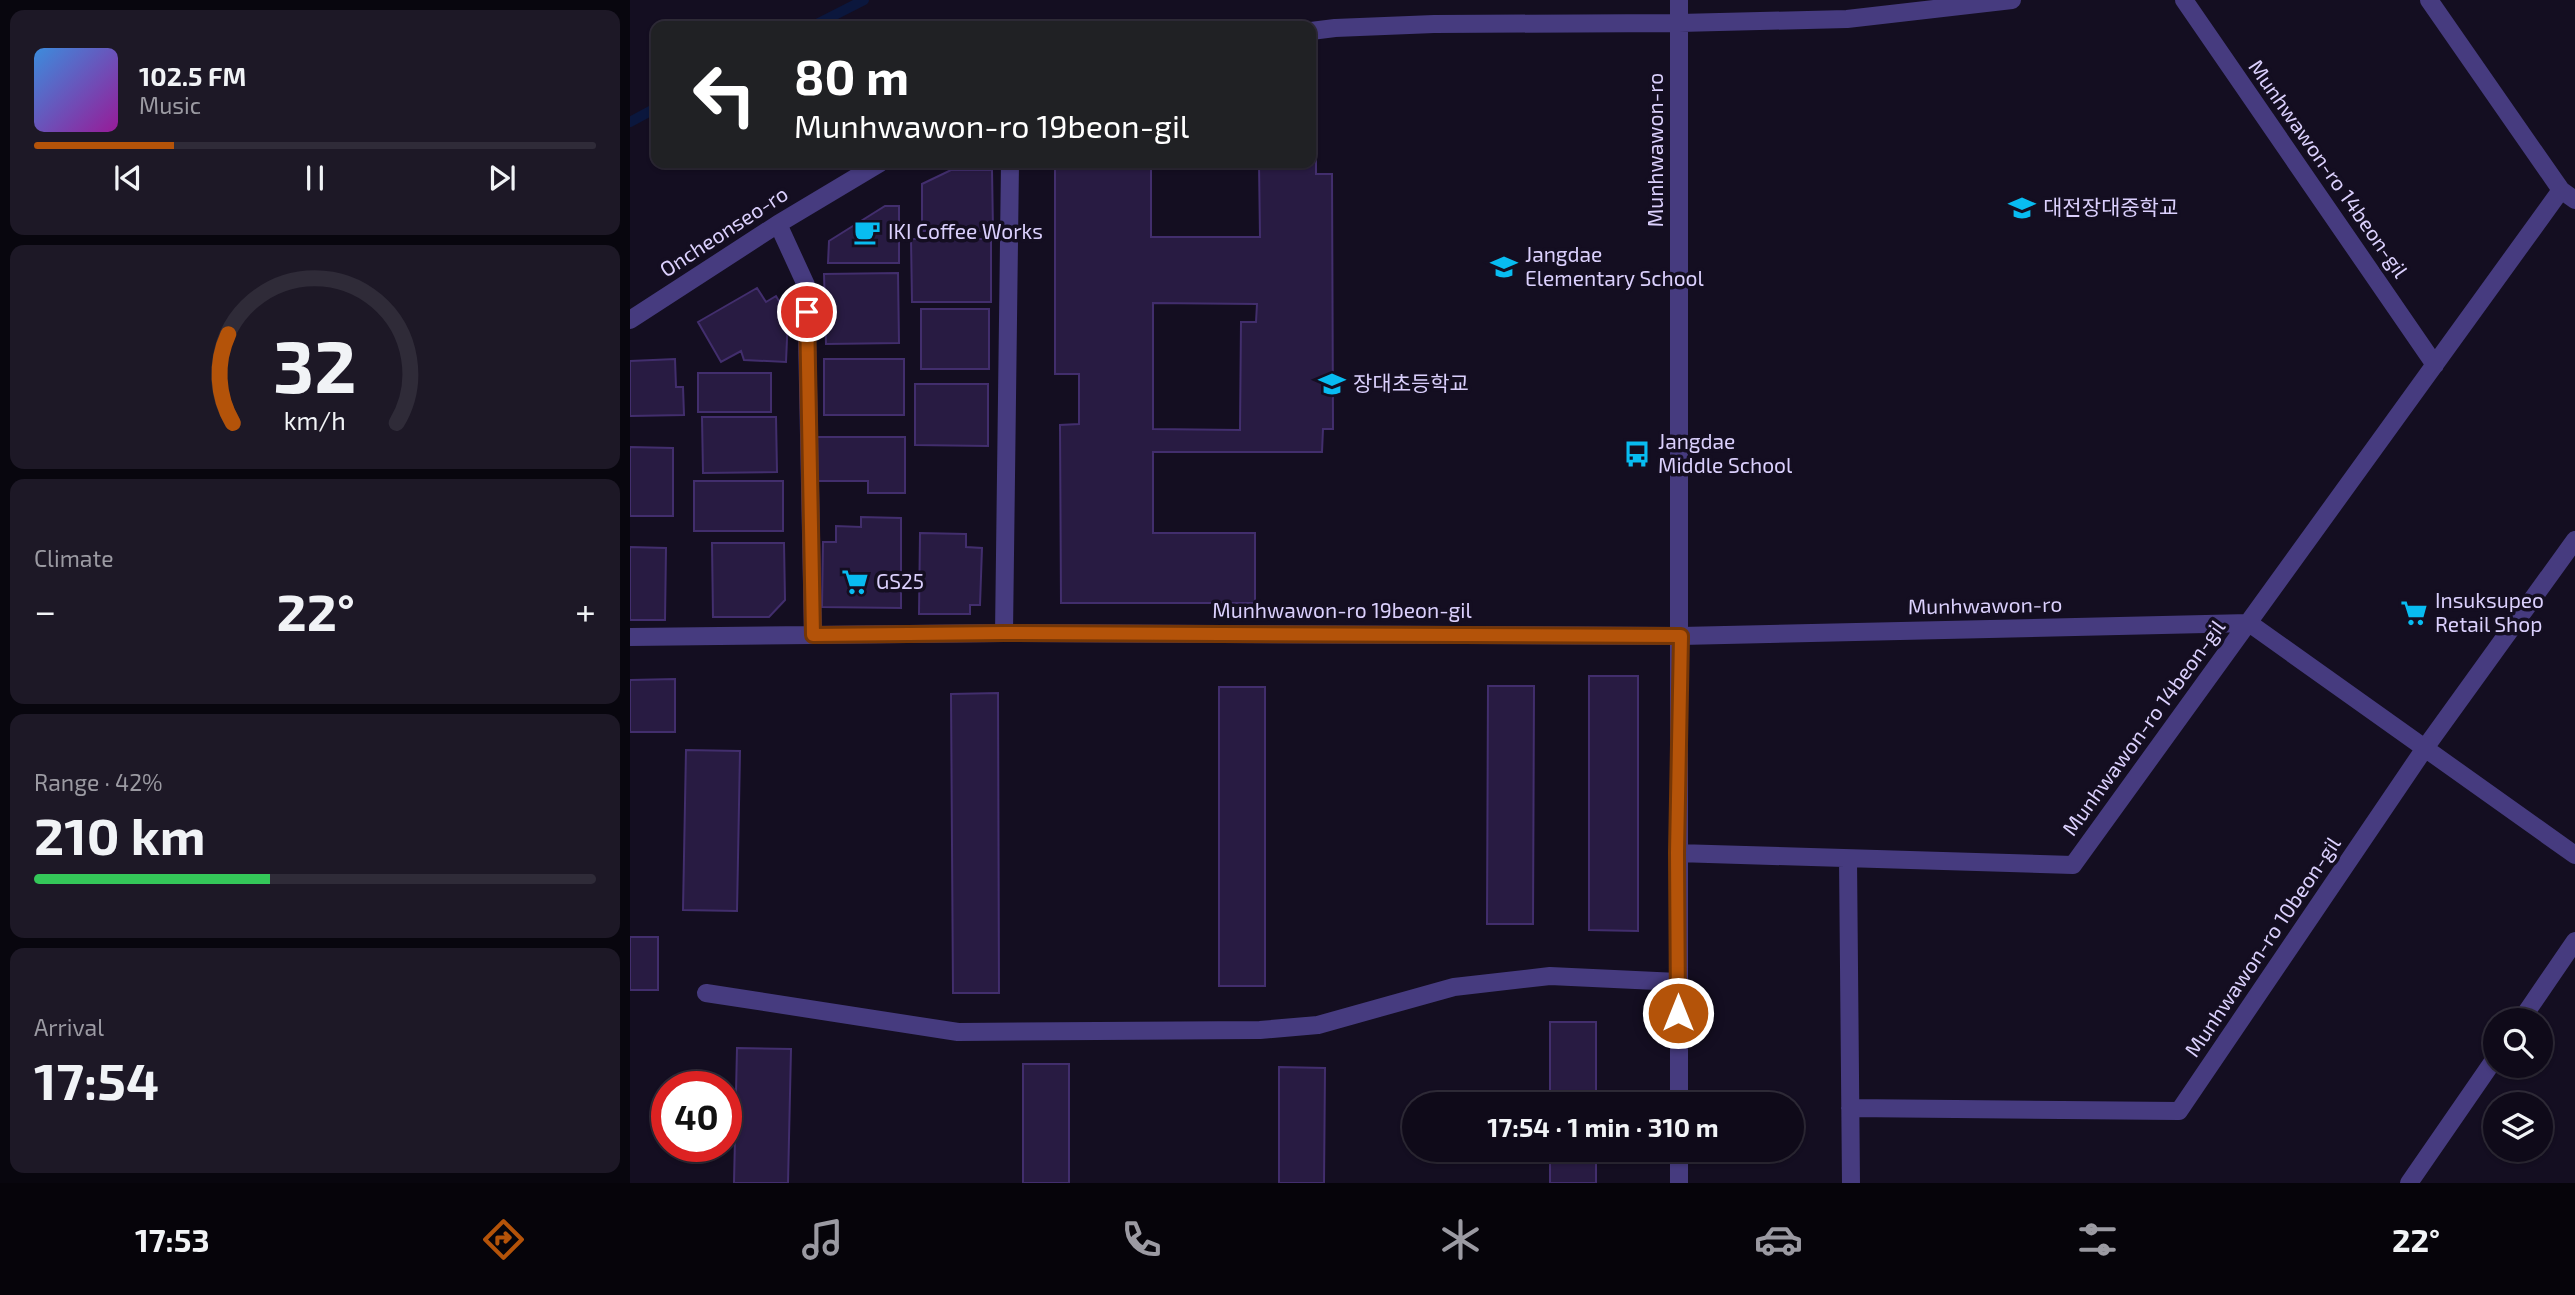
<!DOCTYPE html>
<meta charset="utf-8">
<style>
body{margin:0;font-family:"Exo 2","Noto Sans KR",sans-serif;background:#1d1826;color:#f1f3f6;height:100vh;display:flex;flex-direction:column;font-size:26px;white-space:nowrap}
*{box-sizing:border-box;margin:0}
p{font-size:23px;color:#9b9aa2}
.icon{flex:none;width:38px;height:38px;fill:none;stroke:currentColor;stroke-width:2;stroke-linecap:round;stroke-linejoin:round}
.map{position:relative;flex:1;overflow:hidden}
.drawer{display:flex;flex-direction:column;gap:10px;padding:10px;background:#08060e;width:630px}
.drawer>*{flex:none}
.hud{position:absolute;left:21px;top:21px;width:665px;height:147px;border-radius:14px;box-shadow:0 2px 5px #0004,0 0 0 2px #2f2b38;background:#202124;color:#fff;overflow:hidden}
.fabs{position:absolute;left:1853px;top:1008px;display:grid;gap:14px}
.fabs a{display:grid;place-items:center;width:70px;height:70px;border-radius:50%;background:#0f0a19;box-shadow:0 2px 5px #0004,0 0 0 2px #2f2b38;font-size:35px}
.speed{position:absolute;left:21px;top:1071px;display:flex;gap:14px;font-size:35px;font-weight:700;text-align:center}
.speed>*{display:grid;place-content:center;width:91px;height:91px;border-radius:50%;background:#0f0a19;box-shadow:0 2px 5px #0004,0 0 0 2px #2f2b38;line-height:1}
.speed .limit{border:10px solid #d22;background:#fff;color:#111}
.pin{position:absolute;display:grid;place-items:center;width:60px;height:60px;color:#fff;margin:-30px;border:4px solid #fff;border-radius:50%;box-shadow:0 2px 7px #0007}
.me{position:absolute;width:77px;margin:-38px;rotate:0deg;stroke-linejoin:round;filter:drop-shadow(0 0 5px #0008)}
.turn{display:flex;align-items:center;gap:24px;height:147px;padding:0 28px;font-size:32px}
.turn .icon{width:91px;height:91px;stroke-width:2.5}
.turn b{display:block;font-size:49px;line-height:60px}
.big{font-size:52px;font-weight:700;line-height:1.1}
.drawer .widget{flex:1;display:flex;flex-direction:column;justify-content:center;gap:10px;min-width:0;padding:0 24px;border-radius:14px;background:#1d1826}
.drawer .dial{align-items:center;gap:0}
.dial svg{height:182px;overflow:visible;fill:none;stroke:#2f2b38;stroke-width:7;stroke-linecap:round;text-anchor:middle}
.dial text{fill:#f1f3f6;stroke:none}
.song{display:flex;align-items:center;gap:21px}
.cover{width:84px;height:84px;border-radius:10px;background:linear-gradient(135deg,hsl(210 70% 55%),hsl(300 70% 35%))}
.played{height:7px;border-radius:4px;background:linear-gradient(90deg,#b45309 25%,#2f2b38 25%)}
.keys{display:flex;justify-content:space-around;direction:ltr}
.heat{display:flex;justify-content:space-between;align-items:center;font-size:38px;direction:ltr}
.charge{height:10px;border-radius:5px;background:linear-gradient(90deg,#34c759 42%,#2f2b38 0)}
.trip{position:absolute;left:772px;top:1092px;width:402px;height:70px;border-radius:35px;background:#0f0a19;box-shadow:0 2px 5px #0004,0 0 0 2px #2f2b38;font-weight:700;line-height:70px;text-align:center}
.tabs{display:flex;height:112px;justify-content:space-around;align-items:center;background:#06040a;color:#9b9aa2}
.tabs .icon{width:49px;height:49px}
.tabs .on{color:#b45309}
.tabs b{font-size:32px;color:#f1f3f6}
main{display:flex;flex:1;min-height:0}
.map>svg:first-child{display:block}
</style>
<main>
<section class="drawer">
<div class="widget">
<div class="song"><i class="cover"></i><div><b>102.5 FM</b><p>Music</p></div></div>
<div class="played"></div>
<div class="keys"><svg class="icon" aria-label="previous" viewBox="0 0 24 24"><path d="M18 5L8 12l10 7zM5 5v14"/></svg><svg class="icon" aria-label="pause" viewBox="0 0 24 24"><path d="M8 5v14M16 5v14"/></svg><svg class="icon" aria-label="next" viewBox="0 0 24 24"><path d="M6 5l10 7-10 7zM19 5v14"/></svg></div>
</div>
<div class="widget dial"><svg viewBox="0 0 100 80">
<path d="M14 69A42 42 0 1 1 86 69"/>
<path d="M14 69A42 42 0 0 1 12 30" stroke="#b45309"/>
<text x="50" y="56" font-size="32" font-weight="700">32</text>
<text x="50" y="72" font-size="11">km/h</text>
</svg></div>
<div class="widget"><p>Climate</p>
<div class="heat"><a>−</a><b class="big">22°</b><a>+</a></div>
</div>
<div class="widget"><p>Range · 42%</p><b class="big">210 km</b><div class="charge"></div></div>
<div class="widget"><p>Arrival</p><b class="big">17:54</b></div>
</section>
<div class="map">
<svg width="1945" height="1183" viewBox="0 0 1945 1183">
<rect width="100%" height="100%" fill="#140e21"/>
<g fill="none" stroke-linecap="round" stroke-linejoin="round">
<path stroke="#0b173d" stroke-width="10" d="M 183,26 L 234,0
M 0,122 L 26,108"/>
</g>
<path fill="#281b42" stroke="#422e6d" stroke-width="2" fill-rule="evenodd" d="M 681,149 L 686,149 L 686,174 L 702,174 L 703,429 L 693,429 L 692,452 L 523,452 L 523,533 L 625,533 L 625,603 L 431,603 L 430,425 L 449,424 L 449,374 L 425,374 L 425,163 L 521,163 L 521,237 L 630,237 L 629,163 L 681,163 ZM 523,303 L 627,304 L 626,322 L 611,322 L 610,430 L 523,429 Z
M 321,170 L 362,170 L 363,231 L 292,231 L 292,184 Z
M 255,206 L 269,206 L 269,263 L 198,263 L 199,241 Z
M 281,239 L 361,239 L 361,302 L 282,302 Z
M 268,273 L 269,343 L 196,344 L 194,274 Z
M 127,288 L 136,302 L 146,296 L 158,316 L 156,362 L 114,360 L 111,351 L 91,362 L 68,322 Z
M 291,309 L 359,309 L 359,369 L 291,369 Z
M 45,359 L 46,387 L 53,387 L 54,415 L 0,416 L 0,361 Z
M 194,359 L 274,359 L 274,415 L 194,415 Z
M 68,373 L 141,373 L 141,412 L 68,412 Z
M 285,384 L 358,384 L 358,446 L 285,445 Z
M 72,417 L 146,417 L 147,472 L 73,473 Z
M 186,437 L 275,437 L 275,493 L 238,493 L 238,481 L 186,481 Z
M 0,447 L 43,448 L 43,516 L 0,516 Z
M 64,481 L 153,481 L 153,531 L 64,531 Z
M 231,517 L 271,518 L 271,608 L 192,607 L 193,542 L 206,542 L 206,526 L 231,527 Z
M 290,533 L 336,534 L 336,547 L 352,548 L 350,605 L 340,605 L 340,614 L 289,614 Z
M 82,543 L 154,543 L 155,600 L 139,617 L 83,617 Z
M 0,547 L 36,548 L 35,620 L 0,620 Z
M 959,676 L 1008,676 L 1008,931 L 959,930 Z
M 45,679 L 45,732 L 0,732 L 0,680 Z
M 858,686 L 904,686 L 903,924 L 857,924 Z
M 589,687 L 635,687 L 635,986 L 589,986 Z
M 368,693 L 369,993 L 323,993 L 321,694 Z
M 56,750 L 110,751 L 107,911 L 53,910 Z
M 0,937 L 28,937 L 28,990 L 0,990 Z
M 920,1022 L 966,1022 L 966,1104 L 920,1104 Z
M 107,1048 L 161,1049 L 158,1183 L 104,1183 Z
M 393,1064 L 439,1064 L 439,1183 L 393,1183 Z
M 649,1067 L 695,1068 L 694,1183 L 649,1183 Z
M 920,1150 L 966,1150 L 966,1183 L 920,1183 Z"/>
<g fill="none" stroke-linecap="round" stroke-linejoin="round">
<path stroke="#463b7f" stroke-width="18" d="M 1049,0 L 1049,1104
M 1554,0 L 1805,365
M 1799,0 L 1931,190 L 1945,200
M 681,31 L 705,28 L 804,24 L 1049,23 L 1217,19 L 1382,0
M 148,224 L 176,285 L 183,635
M 0,320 L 148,224 L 250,163
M 374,633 L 380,163
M 0,637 L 374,633 L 1051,636 L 1619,623 L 1945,855
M 1047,853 L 1443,865 L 1931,190
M 1218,859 L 1221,1183
M 76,993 L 328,1032 L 630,1030 L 688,1025 L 824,987 L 920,976 L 1048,982
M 1891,1020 L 1945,941
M 1220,1108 L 1549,1111 L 1795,748 L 1945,540
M 1049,1150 L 1049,1183
M 1779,1183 L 1866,1057"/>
</g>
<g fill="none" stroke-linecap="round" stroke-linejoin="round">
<g stroke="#753606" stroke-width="18">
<path id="route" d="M 177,312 L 183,635 L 374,633 L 1051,636 L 1047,853 L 1048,1013"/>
</g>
<use href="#route" stroke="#b45309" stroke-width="12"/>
</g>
<defs>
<g id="school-bare" transform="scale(2.1)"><path d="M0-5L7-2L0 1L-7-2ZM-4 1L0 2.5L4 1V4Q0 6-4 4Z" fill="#08bcf1" stroke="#140e21" stroke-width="2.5" paint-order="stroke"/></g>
<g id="cafe-bare" transform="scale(2.1)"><path d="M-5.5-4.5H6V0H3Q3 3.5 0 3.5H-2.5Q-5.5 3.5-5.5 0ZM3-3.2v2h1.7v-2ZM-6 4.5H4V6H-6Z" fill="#08bcf1" stroke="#140e21" stroke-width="2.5" paint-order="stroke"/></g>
<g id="bus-bare" transform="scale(2.1)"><path d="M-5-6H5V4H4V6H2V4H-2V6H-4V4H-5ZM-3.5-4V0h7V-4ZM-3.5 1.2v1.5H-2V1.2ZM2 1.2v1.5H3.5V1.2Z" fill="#08bcf1" stroke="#140e21" stroke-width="2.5" paint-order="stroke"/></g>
<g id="supermarket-bare" transform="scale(2.1)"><path d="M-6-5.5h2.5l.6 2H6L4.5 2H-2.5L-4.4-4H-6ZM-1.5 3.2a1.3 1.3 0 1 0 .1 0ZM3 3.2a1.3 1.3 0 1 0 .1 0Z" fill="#08bcf1" stroke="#140e21" stroke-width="2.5" paint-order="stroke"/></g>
</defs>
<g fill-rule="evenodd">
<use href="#school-bare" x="1392" y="208"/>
<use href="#cafe-bare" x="237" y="232"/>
<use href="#school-bare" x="874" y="267"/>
<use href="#school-bare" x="702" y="384"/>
<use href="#bus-bare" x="1007" y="454"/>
<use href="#supermarket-bare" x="225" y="582"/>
<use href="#supermarket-bare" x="1784" y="613"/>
</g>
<g text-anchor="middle" stroke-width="7" stroke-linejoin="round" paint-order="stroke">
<g font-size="21" fill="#dbd0fd" stroke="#140e21">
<text transform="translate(1026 150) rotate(-90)" y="7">Munhwawon-ro</text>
<text transform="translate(1698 169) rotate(55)" y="7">Munhwawon-ro 14beon-gil</text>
<text transform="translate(94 232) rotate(-33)" y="7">Oncheonseo-ro</text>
<text transform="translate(1355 606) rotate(-1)" y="7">Munhwawon-ro</text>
<text x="712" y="618">Munhwawon-ro 19beon-gil</text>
<text transform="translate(1514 728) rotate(-54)" y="7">Munhwawon-ro 14beon-gil</text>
<text transform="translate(1633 947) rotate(-56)" y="7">Munhwawon-ro 10beon-gil</text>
</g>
<g font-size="21" fill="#dbd0fd" stroke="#140e21" text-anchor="start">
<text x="1413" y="215">대전장대중학교</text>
<text x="258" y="239">IKI Coffee Works</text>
<text x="895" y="262">Jangdae<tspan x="895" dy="24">Elementary School</tspan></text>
<text x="723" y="391">장대초등학교</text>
<text x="1028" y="449">Jangdae<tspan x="1028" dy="24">Middle School</tspan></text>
<text x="246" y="589">GS25</text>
<text x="1805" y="608">Insuksupeo<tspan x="1805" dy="24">Retail Shop</tspan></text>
</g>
</g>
</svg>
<div class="fabs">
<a><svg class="icon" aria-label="search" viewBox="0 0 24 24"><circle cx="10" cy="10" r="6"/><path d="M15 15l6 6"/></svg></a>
<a><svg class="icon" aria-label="layers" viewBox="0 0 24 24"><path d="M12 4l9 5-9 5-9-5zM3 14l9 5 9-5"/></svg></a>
</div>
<div class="speed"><div class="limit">40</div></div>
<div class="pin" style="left:177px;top:312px;background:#d93025"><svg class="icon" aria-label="arrive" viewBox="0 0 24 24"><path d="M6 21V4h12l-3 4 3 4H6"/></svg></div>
<svg class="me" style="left:1048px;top:1013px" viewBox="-20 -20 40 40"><circle r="17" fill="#b45309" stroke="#fff" stroke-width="3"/><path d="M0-11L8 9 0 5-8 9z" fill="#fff"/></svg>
<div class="trip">17:54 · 1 min · 310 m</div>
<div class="hud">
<div class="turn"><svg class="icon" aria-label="left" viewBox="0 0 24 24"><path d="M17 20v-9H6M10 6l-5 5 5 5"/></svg><div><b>80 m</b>Munhwawon-ro 19beon-gil</div></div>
</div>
</div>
</main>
<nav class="tabs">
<b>17:53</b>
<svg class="icon on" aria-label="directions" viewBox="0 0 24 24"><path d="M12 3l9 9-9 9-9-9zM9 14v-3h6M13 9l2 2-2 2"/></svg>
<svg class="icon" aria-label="music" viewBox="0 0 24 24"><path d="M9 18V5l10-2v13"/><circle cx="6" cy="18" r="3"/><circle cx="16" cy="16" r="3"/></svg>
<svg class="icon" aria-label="phone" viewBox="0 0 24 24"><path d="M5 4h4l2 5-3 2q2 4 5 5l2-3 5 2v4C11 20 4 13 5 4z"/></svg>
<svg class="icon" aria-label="climate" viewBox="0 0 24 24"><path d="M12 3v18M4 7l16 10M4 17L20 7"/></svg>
<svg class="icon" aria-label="car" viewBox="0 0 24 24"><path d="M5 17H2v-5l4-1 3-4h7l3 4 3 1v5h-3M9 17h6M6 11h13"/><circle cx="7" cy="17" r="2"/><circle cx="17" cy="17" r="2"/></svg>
<svg class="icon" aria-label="filters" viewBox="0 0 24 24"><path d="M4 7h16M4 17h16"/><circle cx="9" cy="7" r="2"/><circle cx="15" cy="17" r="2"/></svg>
<b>22°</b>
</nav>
